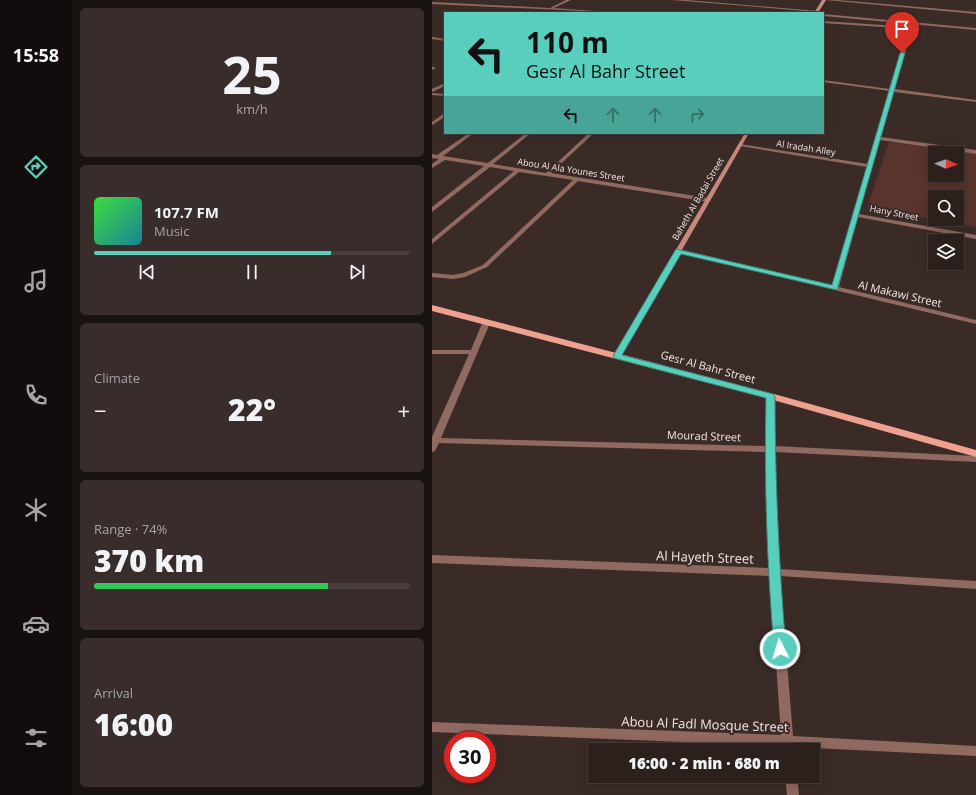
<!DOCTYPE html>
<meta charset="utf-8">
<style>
body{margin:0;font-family:"Open Sans",sans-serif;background:#382d2a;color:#f1f3f6;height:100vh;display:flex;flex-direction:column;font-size:15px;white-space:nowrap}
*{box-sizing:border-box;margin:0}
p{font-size:13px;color:#a6a3a4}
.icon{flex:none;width:22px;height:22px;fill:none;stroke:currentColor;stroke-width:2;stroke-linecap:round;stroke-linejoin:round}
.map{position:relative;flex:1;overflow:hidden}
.details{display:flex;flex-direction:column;gap:8px;padding:8px;background:#181210;width:360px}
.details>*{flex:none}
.top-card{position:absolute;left:12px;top:12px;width:380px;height:122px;border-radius:0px;box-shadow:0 2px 10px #0003,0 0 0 1px #483e3b;background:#5acebc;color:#111;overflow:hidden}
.needle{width:26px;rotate:92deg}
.tools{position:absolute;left:496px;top:146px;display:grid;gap:8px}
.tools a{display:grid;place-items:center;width:36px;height:36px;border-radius:0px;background:#2c201d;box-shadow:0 2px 10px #0003,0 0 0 1px #483e3b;font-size:20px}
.speed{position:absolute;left:12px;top:731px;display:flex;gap:8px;font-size:20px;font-weight:700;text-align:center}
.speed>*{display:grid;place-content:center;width:52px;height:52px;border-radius:50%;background:#2c201d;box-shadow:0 2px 10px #0003,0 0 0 1px #483e3b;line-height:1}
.speed .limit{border:6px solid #d22;background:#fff;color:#111}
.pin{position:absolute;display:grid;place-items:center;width:34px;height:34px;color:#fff;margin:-41px -17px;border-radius:50% 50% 50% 0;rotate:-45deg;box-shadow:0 0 4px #0007}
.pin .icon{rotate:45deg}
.me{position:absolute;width:44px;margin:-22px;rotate:355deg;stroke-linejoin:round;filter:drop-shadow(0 0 3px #0008)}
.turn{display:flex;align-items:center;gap:14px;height:84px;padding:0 16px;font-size:18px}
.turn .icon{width:52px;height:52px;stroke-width:2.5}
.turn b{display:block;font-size:28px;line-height:34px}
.lanes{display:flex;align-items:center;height:38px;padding:0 16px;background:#0003;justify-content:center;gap:20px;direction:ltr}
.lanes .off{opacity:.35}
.big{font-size:30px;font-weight:800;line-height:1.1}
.details .widget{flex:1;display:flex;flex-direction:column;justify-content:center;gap:6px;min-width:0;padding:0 14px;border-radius:6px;background:#382d2a}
.details .dial{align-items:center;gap:0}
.dial b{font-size:52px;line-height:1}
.song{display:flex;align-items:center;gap:12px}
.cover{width:48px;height:48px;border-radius:6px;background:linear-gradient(135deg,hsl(120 70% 55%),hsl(190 70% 35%))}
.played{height:4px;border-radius:2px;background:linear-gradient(90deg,#5acebc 75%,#483e3b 75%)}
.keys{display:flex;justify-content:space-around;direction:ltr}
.heat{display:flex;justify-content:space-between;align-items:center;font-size:22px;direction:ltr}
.charge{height:6px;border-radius:3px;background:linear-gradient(90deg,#34c759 74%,#483e3b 0)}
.trip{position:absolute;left:156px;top:743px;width:232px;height:40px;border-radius:0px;background:#2c201d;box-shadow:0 2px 10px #0003,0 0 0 1px #483e3b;font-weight:800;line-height:40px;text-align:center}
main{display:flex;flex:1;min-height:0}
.tabs{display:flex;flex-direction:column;width:72px;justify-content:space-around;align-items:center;background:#120d0c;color:#a6a3a4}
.tabs .icon{width:28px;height:28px}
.tabs .selected{color:#5acebc}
.tabs b{font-size:18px;color:#f1f3f6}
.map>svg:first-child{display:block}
</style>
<main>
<nav class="tabs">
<b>15:58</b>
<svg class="icon selected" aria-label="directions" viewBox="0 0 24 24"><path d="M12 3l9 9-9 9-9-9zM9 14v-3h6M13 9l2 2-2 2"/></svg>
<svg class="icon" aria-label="music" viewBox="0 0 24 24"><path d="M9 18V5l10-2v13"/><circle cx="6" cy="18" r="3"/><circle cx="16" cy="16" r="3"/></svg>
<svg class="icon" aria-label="phone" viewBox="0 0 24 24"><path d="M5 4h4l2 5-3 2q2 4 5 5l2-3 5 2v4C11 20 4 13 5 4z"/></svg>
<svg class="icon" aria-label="climate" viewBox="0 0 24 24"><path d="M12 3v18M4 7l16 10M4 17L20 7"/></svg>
<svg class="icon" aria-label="car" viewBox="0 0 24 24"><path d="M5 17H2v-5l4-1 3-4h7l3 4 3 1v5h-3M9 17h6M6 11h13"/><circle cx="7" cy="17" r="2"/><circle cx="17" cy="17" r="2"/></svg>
<svg class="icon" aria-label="filters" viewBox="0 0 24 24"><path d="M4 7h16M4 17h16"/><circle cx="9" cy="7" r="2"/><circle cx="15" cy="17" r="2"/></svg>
</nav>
<section class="details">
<div class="widget dial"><b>25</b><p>km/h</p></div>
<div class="widget">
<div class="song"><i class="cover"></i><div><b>107.7 FM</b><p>Music</p></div></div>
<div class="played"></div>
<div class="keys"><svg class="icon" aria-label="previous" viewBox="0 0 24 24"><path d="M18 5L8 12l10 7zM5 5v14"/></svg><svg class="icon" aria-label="pause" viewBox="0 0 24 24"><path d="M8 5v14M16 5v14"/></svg><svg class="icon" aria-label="next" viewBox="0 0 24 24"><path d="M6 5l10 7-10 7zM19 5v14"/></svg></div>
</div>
<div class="widget"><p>Climate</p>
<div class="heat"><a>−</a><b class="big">22°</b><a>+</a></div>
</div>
<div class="widget"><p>Range · 74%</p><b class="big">370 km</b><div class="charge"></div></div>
<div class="widget"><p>Arrival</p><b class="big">16:00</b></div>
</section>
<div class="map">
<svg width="544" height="795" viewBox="0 0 544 795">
<rect width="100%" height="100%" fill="#3b2b27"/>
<path fill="#58342d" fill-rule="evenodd" d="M 457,142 L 544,154 L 544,227 L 435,208 ZM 503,153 L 525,153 L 525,175 L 503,175 ZM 503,197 L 525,197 L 525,219 L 503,219 Z"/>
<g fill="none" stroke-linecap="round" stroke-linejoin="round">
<path fill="#906960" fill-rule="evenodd" d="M 134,0 L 139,0 L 122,8 L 192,13 L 0,4 L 0,2 L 118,8 Z
M 240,0 L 255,0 L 387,11 L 385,12 Z
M 393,0 L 406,0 L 544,12 L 544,14 Z
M 391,14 L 544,28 L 544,30 L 391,16 Z
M 391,21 L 465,26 L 467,27 L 465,28 L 391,23 Z
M 478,27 L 480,28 L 463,89 L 544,100 L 544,102 L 462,92 L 449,137 L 544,150 L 544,154 L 448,140 L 427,214 L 544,235 L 544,239 L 426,217 L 407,287 L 544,320 L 544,324 L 245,252 L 245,250 L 247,249 L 400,286 L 435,167 L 308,146 L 306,145 L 308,144 L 436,164 L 458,91 L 391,82 L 391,80 L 458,89 L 476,28 Z
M 0,37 L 13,39 L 13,41 L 0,39 Z
M 0,67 L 2,67 L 4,68 L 0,70 Z
M 13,83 L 13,86 L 0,92 L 0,89 Z
M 0,93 L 13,94 L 13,96 L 0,95 Z
M 11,114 L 13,114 L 13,117 L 0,125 L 0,122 Z
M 37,133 L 42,133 L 11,156 L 56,163 L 94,133 L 99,133 L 61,164 L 114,173 L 157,133 L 162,133 L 119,173 L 276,198 L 279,200 L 276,202 L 146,181 L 55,267 L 33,277 L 21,279 L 0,277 L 0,273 L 21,275 L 31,273 L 51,265 L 141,180 L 87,172 L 0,244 L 0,239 L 82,171 L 58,167 L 0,212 L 0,207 L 52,166 L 13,160 L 0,168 L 0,164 L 7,159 L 0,158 L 0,154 L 5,155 Z
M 51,321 L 57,321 L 58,323 L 9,438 L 334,446 L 334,396 L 338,394 L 342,396 L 342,446 L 544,456 L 544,462 L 343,452 L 347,569 L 544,581 L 544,589 L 348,576 L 361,736 L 544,746 L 544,756 L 362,747 L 362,750 L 350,750 L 350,746 L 0,732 L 0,722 L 349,735 L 338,576 L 0,563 L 0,555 L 337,568 L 334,452 L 7,443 L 3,451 L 0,452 L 0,437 L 37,354 L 0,354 L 0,350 L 39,350 Z
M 353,776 L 365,776 L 367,795 L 355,795 Z"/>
<path fill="#c6887b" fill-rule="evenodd" d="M 390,0 L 394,0 L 386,13 L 382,13 Z
M 313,133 L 317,133 L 189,356 L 185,358 L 182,358 L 181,356 Z"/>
<path fill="#f0a08f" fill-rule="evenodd" d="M 0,305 L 342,394 L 544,450 L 544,457 L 334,398 L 0,311 Z"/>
</g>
<path fill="#5acebc" stroke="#3a867a" d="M 470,52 L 473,53 L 405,290 L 249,254 L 190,355 L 341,394 L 343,396 C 343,481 347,565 354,649 L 352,652 L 348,654 L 343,652 L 342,649 C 335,565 332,482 334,398 L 182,358 L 181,356 L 244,249 L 400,285 L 468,53 Z"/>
<g text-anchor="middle" stroke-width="4" stroke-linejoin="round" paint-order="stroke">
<g font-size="9" fill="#f0e5e3" stroke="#3b2b27">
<text transform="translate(374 148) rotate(9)" y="3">Al Iradah Alley</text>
<text transform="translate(139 170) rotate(9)" y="3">Abou Al Ala Younes Street</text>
<text transform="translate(266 199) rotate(-60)" y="3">Baheth Al Badai Street</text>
<text transform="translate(462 213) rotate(11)" y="3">Hany Street</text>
</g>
<g font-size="11" fill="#f0e5e3" stroke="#3b2b27">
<text transform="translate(468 294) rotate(13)" y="4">Al Makawi Street</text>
<text transform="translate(276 367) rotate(15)" y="4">Gesr Al Bahr Street</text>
<text transform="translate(272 436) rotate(2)" y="4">Mourad Street</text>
</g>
<g font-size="13" fill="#f0e5e3" stroke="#3b2b27">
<text transform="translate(273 557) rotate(2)" y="5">Al Hayeth Street</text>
<text transform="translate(273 724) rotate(2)" y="5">Abou Al Fadl Mosque Street</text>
</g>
</g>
</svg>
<div class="tools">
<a><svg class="needle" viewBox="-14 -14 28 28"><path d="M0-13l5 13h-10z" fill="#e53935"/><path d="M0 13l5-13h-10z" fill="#a6a3a4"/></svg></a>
<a><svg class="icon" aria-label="search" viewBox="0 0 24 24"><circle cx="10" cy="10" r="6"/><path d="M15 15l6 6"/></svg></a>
<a><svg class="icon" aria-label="layers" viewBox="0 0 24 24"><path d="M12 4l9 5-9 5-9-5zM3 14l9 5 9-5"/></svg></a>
</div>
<div class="speed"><div class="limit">30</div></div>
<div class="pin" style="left:470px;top:53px;background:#d93025"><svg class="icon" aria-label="arrive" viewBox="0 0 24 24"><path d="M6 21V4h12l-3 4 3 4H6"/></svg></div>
<svg class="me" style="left:348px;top:649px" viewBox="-20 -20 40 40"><circle r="17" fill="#5acebc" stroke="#fff" stroke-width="3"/><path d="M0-11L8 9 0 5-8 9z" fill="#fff"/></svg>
<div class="trip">16:00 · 2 min · 680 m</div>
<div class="top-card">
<div class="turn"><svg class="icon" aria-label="left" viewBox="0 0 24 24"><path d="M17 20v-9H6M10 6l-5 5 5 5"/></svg><div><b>110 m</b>Gesr Al Bahr Street</div></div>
<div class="lanes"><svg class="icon" aria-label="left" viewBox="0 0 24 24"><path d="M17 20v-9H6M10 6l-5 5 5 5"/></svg><svg class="icon off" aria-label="ahead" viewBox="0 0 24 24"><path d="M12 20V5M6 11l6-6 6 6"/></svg><svg class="icon off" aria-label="ahead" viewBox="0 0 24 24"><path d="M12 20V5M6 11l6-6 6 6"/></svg><svg class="icon off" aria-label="right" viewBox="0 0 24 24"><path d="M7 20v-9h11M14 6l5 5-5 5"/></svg></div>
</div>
</div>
</main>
